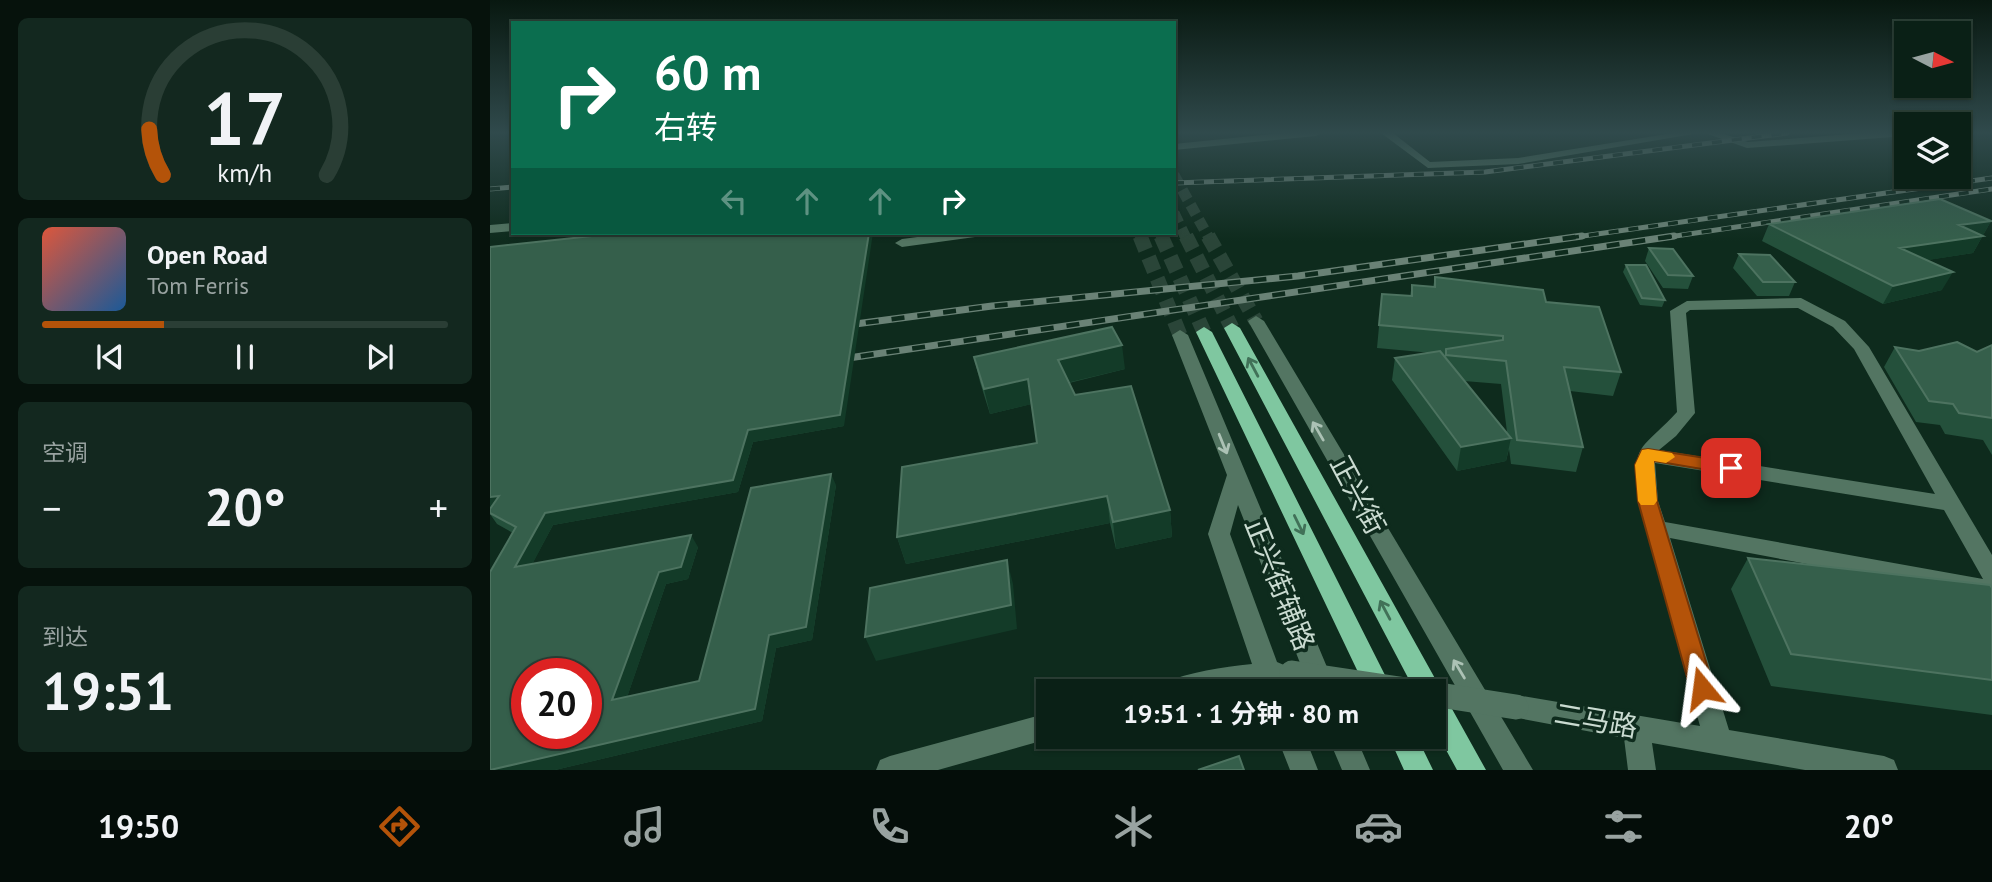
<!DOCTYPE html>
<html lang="zh">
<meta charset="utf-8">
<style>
body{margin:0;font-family:"PT Sans","Noto Sans SC",sans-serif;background:#13281f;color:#f1f3f6;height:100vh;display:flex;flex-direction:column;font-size:26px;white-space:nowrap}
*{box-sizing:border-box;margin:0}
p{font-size:23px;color:#99a3a1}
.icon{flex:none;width:38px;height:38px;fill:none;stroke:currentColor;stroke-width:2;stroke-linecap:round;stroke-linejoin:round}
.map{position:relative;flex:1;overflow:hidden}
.drawer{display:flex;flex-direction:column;gap:18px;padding:18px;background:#06120c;width:490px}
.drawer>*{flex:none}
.hud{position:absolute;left:21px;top:21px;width:665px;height:214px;border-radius:0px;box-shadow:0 2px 5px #0004,0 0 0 2px #2a3e35;background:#0b6e4f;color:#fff;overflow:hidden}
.needle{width:46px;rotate:96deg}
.fabs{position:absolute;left:1404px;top:21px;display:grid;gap:14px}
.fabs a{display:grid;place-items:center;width:77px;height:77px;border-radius:0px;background:#0a2016;box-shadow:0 2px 5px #0004,0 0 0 2px #2a3e35;font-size:35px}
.speed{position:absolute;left:21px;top:658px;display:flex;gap:14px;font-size:35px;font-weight:700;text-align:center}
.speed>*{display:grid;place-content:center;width:91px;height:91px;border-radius:50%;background:#0a2016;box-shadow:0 2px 5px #0004,0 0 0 2px #2a3e35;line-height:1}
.speed .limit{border:10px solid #d22;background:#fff;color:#111}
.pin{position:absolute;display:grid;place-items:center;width:60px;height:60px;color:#fff;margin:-30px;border-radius:14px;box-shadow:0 4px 10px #0006}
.me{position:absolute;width:77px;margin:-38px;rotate:344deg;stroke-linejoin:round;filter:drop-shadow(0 0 5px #0008)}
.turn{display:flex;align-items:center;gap:24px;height:147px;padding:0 28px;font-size:32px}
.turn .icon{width:91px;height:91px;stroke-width:2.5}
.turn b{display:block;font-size:49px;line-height:60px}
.lanes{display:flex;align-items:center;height:66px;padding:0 28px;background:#0003;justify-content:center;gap:35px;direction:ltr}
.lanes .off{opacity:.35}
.big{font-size:52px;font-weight:700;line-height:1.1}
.drawer .tile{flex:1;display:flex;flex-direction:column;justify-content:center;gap:10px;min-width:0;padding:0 24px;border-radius:10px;background:#13281f}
.drawer .dial{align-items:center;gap:0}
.dial svg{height:182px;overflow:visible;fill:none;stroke:#2a3e35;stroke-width:7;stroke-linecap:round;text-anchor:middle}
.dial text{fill:#f1f3f6;stroke:none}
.song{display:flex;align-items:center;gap:21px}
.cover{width:84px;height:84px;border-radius:10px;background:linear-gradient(135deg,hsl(10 70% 55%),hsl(210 70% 35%))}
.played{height:7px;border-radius:4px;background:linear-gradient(90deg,#b45309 30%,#2a3e35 30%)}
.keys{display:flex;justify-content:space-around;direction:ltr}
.heat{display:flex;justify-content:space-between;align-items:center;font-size:38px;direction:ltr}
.trip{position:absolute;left:546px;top:679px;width:410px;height:70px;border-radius:0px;background:#0a2016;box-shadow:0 2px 5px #0004,0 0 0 2px #2a3e35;font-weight:700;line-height:70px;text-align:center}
.tab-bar{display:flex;height:112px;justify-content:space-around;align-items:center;background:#040d09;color:#99a3a1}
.tab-bar .icon{width:49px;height:49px}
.tab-bar .active{color:#b45309}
.tab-bar b{font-size:32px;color:#f1f3f6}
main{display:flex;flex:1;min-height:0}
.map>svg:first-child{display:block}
</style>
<main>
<section class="drawer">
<div class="tile dial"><svg viewBox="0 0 100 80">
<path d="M14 69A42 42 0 1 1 86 69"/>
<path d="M14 69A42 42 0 0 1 8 49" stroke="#b45309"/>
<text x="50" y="56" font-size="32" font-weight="700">17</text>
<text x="50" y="72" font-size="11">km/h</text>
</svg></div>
<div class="tile">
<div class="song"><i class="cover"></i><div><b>Open Road</b><p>Tom Ferris</p></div></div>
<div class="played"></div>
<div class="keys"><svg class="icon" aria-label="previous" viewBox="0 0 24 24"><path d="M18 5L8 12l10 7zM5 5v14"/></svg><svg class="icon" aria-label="pause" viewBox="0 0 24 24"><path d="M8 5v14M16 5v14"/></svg><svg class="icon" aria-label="next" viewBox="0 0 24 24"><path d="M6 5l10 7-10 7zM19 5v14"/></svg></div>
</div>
<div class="tile"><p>空调</p>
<div class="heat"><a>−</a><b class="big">20°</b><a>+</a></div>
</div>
<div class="tile"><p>到达</p><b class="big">19:51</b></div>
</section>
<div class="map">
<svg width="1502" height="770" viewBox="0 0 1502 770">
<rect width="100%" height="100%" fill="#0e2b1d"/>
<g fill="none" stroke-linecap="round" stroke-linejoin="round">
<path stroke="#2a4538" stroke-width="11" stroke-dasharray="11 6" stroke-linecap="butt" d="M 684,175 L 719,238
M 649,233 L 651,238"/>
<path stroke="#2a4538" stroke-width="15" stroke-dasharray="15 8" stroke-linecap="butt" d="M 650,236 L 690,335
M 718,236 L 766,321"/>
<path stroke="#2a4538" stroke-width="11" stroke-dasharray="11 6" stroke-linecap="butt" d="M 684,213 L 696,238
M 670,233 L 672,238"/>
<path stroke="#2a4538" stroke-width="15" stroke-dasharray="15 8" stroke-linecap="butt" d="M 671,236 L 714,332
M 696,236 L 742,328"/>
<path fill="#537562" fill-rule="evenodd" d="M 793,133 L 831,133 L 826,136 L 684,150 L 684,144 Z
M 891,133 L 903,133 L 940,162 L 1028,158 L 1183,133 L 1209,133 L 1028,164 L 938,168 Z
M 1215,133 L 1231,133 L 1258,142 L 1372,133 L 1416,133 L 1416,136 L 1257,148 Z
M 23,223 L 23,231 L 0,233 L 0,225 Z
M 458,233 L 492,233 L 485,237 L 412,247 L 405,243 L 412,239 Z
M 1311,298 L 1355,321 L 1379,347 L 1502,555 L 1502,599 L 1180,538 L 1239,730 L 1394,756 L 1404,760 L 1408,770 L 1315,770 L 1162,743 L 1166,770 L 1138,770 L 1134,738 L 1017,716 L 1013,707 L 1017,698 L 1026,695 L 1210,726 L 1148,501 C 1142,441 1150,452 1187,412 L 1180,311 L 1197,301 ZM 1308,308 L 1343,327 L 1364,349 L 1445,494 L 1169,450 L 1186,436 L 1205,413 L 1196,313 L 1200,310 ZM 1165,463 L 1454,510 L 1493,579 L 1175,522 L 1168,501 Z
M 766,316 L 774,321 L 1043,770 L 1013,770 L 758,321 Z
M 690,330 L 698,335 L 847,691 L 821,691 L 748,505 L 740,534 L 787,662 L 794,665 L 798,673 L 794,681 L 797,691 L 771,691 L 769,686 L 723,691 L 668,691 L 672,683 C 701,672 731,667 762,664 L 718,534 L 737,475 L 682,335 Z
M 558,713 L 558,737 L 563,737 L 558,739 L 448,770 L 386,770 L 390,760 L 400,756 Z
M 787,737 L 815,737 L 828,770 L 800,770 Z
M 838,737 L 866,737 L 880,770 L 852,770 Z"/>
<path fill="#7fc7a0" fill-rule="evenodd" d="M 742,323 L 750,328 L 996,770 L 967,770 L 943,726 L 943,691 L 925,691 L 734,328 Z
M 714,327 L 722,332 L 903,691 L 877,691 L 706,332 Z
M 899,737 L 927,737 L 943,770 L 914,770 Z"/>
<g stroke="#6a8276" stroke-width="5">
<path id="rail-far1" d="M 684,183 L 995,172 L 1297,133
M 0,189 L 23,187
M 1079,238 L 1502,178
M 1172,238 L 1502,189"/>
</g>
<g stroke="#6a8276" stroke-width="7">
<path id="rail" d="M 350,326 L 502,306 L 808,276 L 1092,236
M 345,360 L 1184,236"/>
</g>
<use href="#rail-far1" stroke="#0e2b1d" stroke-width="3.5" stroke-dasharray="10" stroke-linecap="butt"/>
<use href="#rail" stroke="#0e2b1d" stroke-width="4.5" stroke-dasharray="13" stroke-linecap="butt"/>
<path stroke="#537562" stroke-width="25" d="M 802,673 L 923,691
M 943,694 L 1026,707"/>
</g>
<path fill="#24503b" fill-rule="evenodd" d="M 1501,221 L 1483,253 L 1437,260 L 1452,290 L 1393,304 L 1272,241 L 1279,224 Z
M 0,247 L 354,426 L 263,442 L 248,492 L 63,525 L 42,564 L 208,547 L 198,579 L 176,584 L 137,697 L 209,681 L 346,485 L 322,640 L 286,648 L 272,721 L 65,770 L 0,770 L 23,533 L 7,524 L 0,514 Z
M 1159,248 L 1203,276 L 1198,289 L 1173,288 L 1155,261 Z
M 1249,254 L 1305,282 L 1299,296 L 1267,296 L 1243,268 Z
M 1136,265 L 1175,300 L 1172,307 L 1150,305 L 1133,272 Z
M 945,277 L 1056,302 L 1131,372 L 1123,396 L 1080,391 L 1093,447 L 1086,472 L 1021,464 L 1019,449 L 1016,461 L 967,471 L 902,380 L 905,358 L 942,353 L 887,348 L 892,294 L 920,296 L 922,285 L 943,287 ZM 974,381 L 1011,384 L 1017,432 Z
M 1502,345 L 1502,455 L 1493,440 L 1455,434 L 1450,425 L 1426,422 L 1394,367 L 1405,347 L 1429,351 L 1487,352 Z
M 484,357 L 635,369 L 579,383 L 585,395 L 680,510 L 682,537 L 626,549 L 620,523 L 416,564 L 407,537 L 547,443 L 541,404 L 500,414 L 490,382 Z
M 1258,558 L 1502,588 L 1502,715 L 1281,686 L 1241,589 Z"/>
<path fill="#133b28" d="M 1501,221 L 1483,253 L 1401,266 L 1410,248 L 1469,225 Z
M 379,233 L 383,233 L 354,426 L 263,442 L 248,492 L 63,525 L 34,580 L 25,567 L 55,513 L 258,430 Z
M 1463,272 L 1452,290 L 1393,304 L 1403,286 Z
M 632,345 L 635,369 L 572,384 L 568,360 Z
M 538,379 L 542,404 L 500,414 L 494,389 Z
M 1021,438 L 1016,461 L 967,471 L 971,447 Z
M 341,474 L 346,485 L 322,640 L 286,648 L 272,721 L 65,770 L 2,770 L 265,709 L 279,635 Z
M 9,496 L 0,511 L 0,497 Z
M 617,496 L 620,523 L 416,564 L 407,537 Z
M 680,510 L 682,537 L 626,549 L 623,522 Z
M 201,535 L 208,547 L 198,579 L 176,584 L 132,712 L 122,700 L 169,572 Z
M 517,560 L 523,584 L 527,629 L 386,661 L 375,637 Z"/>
<path fill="#355f4b" stroke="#4d7360" stroke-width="2" fill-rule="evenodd" d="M 1450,199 L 1501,221 L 1469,225 L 1493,236 L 1410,248 L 1463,272 L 1403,286 L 1279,224 Z
M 130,233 L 379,233 L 350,415 L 258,430 L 243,480 L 55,513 L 25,567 L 201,535 L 191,567 L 169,572 L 122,700 L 209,681 L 261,488 L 341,474 L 316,627 L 279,635 L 265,709 L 0,770 L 0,572 L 26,527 L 0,513 L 0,509 L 9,496 L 0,497 L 0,247 ZM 37,674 L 96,674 L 96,733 L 37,733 Z
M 1159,248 L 1183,249 L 1203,276 L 1178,275 Z
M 1249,254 L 1280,255 L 1305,282 L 1273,282 Z
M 1136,265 L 1156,265 L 1175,300 L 1152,298 Z
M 945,277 L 1053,290 L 1056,302 L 1109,307 L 1131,372 L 1074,367 L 1093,447 L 1027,440 L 1016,361 L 956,355 L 956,349 L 1013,340 L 1013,336 L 889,325 L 892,294 L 922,296 L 922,285 L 945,287 Z
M 622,327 L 632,345 L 568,360 L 585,395 L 641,386 L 680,510 L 623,522 L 617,496 L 407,537 L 412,467 L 547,443 L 538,379 L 494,389 L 484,357 Z
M 1467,342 L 1487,352 L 1502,345 L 1502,418 L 1469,413 L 1463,404 L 1439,401 L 1405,347 L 1429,351 Z
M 950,351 L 1021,438 L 971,447 L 905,358 Z
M 1258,558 L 1500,585 L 1502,588 L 1502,680 L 1301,654 Z
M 517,560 L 521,605 L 375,637 L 380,588 Z
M 749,756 L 754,770 L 708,770 Z"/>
<defs><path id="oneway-shaft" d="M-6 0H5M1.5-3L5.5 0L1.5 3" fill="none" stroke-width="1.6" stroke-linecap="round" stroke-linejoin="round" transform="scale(1.75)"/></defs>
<g stroke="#417158">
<use href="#oneway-shaft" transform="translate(763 367) rotate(-118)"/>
<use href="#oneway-shaft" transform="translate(809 525) rotate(64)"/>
<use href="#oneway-shaft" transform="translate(895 610) rotate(-118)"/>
</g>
<g stroke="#acc2b5">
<use href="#oneway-shaft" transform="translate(828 431) rotate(-120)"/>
<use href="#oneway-shaft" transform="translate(733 444) rotate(68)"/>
<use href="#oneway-shaft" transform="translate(969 669) rotate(-121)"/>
</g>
<linearGradient id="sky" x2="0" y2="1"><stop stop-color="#081810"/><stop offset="0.55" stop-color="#304a4c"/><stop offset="1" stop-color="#304a4c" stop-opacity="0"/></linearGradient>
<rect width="1502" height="241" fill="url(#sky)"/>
<path fill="#b45309" stroke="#753606" stroke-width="2" d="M 1158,449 L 1241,462 L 1250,468 L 1241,474 L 1164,461 L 1163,465 L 1167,501 L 1224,688 L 1221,696 L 1212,699 L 1204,696 L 1200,688 L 1148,501 L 1145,465 L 1152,450 Z"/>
<path fill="#f59e0b" d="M 1158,449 L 1182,453 L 1185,457 L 1176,463 L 1164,461 L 1167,501 L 1164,505 L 1151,505 L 1148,501 L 1145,465 L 1152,450 Z"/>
<g text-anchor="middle" stroke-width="7" stroke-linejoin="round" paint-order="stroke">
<g font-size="28" fill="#cadbd1" stroke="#0e2b1d">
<text transform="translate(868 495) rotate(62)" y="10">正兴街</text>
<text transform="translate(790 584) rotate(68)" y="10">正兴街辅路</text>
<text transform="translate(1106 720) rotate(10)" y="10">二马路</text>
</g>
</g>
</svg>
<div class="fabs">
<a><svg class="needle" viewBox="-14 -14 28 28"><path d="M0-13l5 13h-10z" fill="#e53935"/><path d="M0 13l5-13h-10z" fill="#99a3a1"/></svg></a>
<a><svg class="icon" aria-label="layers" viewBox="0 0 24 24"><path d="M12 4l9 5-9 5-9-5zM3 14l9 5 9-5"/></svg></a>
</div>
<div class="speed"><div class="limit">20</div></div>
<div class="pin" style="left:1241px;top:468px;background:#d93025"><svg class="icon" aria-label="arrive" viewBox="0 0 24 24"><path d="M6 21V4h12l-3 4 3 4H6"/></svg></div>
<svg class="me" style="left:1212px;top:688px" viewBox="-20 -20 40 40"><path d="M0-17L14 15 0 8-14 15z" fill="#b45309" stroke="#fff" stroke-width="4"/></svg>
<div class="trip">19:51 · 1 分钟 · 80 m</div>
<div class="hud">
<div class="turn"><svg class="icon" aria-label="right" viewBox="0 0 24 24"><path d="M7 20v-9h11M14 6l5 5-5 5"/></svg><div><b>60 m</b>右转</div></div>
<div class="lanes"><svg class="icon off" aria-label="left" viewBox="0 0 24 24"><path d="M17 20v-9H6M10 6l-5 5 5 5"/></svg><svg class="icon off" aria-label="ahead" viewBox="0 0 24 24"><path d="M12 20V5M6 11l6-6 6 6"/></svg><svg class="icon off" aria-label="ahead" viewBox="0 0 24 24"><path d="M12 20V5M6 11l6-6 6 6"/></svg><svg class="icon" aria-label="right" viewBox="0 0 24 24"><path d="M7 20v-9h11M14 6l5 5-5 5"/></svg></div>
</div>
</div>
</main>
<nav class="tab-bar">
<b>19:50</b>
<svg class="icon active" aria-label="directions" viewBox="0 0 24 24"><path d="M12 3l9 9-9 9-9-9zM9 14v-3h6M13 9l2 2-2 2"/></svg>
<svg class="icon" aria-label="music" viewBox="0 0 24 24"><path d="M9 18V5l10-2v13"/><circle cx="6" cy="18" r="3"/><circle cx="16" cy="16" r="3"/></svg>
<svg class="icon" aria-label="phone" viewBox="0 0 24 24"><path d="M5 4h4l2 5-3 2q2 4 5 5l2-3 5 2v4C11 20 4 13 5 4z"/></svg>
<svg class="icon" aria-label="climate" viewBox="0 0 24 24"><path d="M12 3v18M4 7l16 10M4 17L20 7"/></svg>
<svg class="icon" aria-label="car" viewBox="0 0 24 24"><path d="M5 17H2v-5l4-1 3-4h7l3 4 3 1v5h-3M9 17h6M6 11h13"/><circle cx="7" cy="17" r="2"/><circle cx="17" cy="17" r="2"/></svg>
<svg class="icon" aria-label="filters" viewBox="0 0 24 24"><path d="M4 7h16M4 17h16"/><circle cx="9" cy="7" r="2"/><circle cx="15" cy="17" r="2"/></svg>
<b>20°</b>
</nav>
